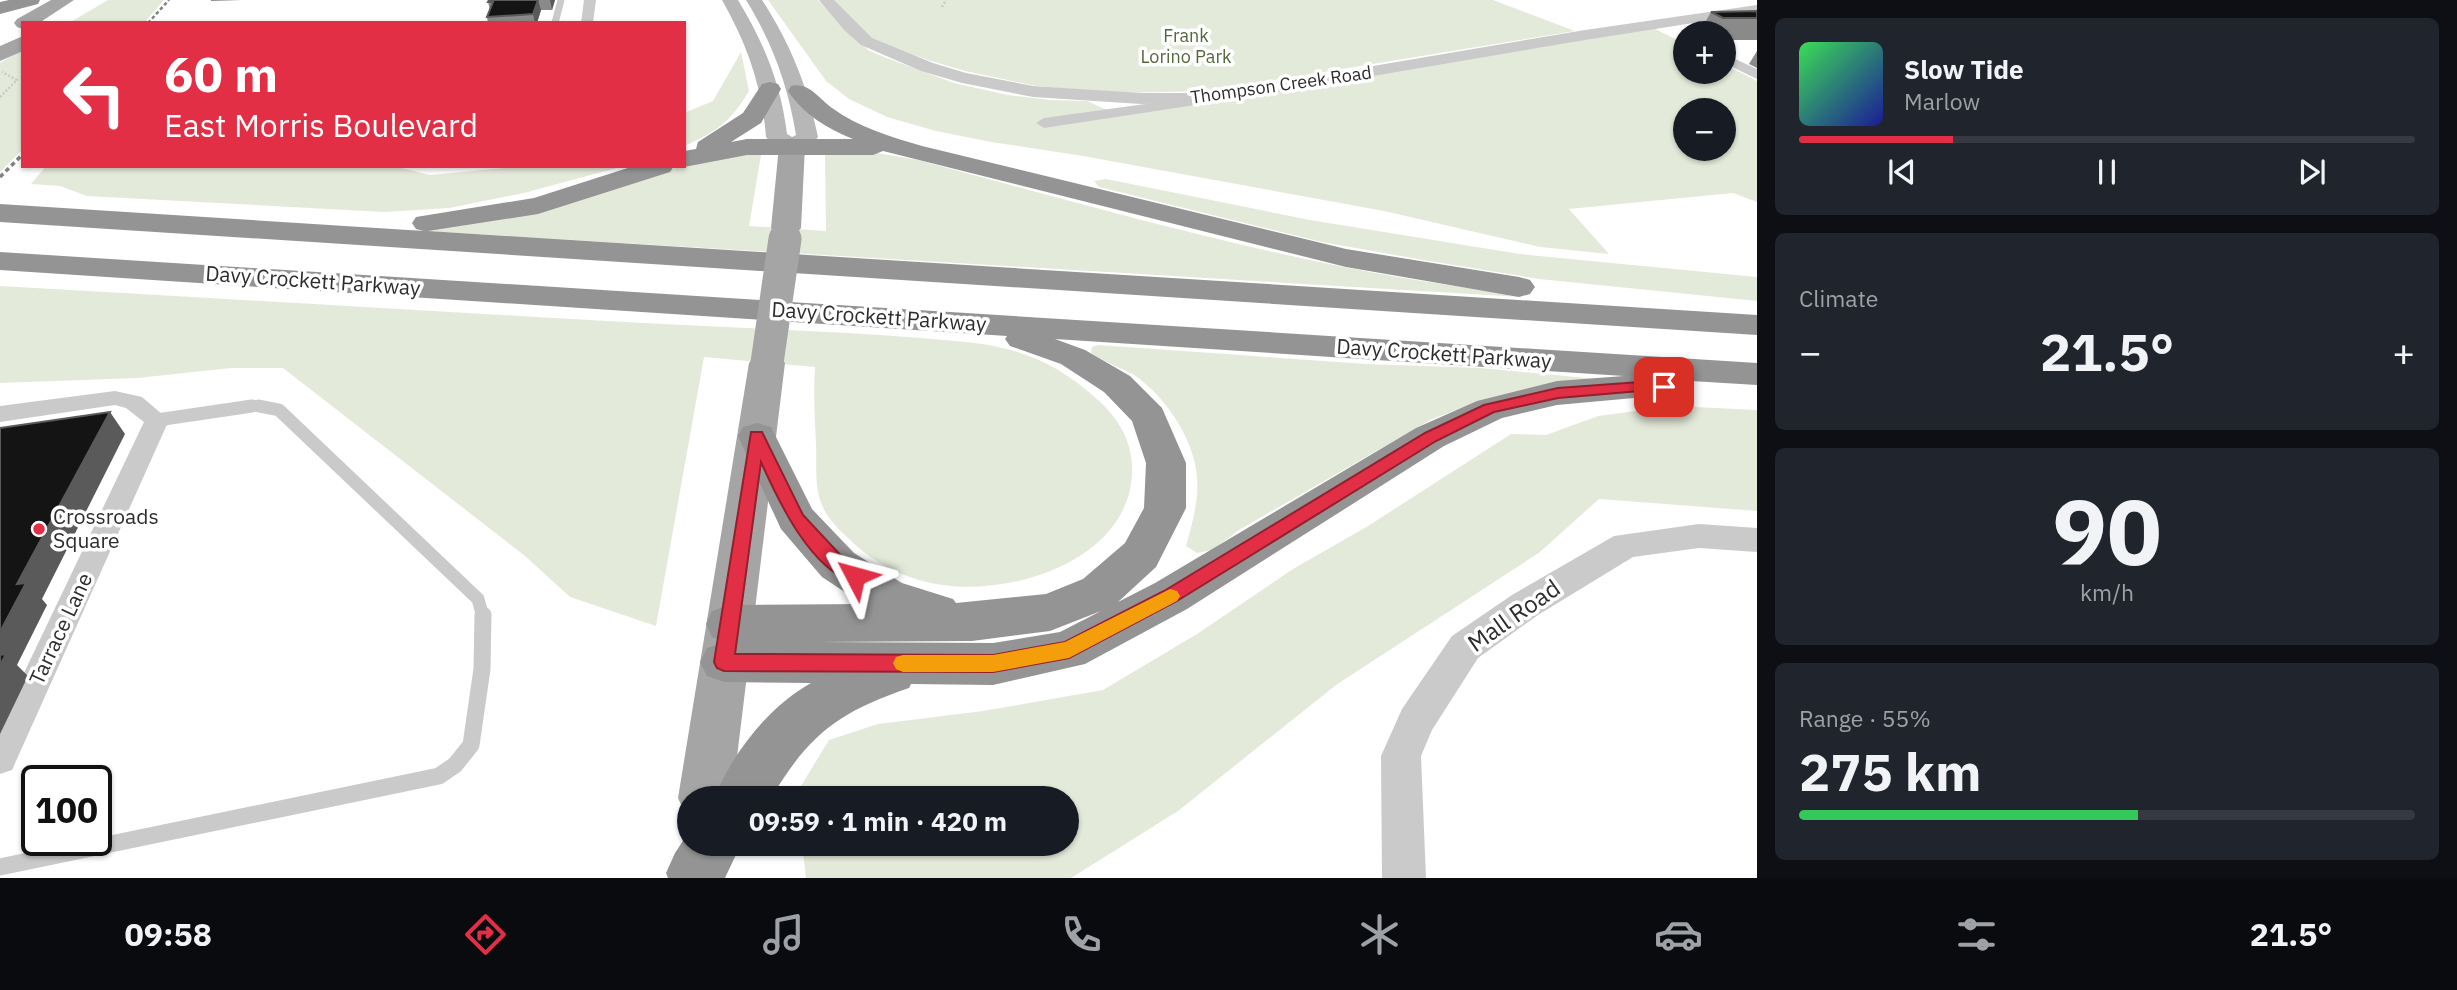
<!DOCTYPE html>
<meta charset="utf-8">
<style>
body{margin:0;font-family:"IBM Plex Sans",sans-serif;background:#20242c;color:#f1f3f6;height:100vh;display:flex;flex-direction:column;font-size:26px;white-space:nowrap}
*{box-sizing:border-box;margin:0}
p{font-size:23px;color:#9ea1a6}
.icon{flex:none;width:38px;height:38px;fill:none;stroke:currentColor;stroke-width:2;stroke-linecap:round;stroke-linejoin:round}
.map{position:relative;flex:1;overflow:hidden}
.sheet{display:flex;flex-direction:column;gap:18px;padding:18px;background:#0d0f14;width:700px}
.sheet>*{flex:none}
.hud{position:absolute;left:21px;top:21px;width:665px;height:147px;border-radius:0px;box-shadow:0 2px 5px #0004;background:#e32f45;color:#fff;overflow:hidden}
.controls{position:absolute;left:1673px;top:21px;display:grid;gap:14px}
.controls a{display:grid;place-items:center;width:63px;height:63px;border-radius:50%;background:#171b24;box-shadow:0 2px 5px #0004;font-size:35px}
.speed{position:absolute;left:21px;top:765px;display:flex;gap:14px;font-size:35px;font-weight:700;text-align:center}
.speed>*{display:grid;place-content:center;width:91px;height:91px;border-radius:50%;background:#171b24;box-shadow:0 2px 5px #0004;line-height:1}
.speed .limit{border:4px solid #111;border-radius:10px;background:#fff;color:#111}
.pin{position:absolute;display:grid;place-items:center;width:60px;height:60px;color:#fff;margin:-30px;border-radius:14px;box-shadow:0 4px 10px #0006}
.me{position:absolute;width:77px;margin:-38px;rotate:309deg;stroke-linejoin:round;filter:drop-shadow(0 0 5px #0008)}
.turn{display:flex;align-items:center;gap:24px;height:147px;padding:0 28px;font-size:32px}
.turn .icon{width:91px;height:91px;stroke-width:2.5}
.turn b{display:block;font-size:49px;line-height:60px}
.big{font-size:52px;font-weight:800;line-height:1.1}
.sheet .card{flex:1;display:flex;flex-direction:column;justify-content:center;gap:10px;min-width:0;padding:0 24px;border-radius:10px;background:#20242c}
.sheet .dial{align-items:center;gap:0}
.dial b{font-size:91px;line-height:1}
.song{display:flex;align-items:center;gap:21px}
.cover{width:84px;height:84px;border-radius:10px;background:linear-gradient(135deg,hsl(130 70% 55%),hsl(240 70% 35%))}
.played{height:7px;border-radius:4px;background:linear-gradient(90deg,#e32f45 25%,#363941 25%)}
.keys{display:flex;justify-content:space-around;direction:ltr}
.heat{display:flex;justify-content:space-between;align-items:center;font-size:38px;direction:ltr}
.charge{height:10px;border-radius:5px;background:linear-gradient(90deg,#34c759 55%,#363941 0)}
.trip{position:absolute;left:677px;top:786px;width:402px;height:70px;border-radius:35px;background:#171b24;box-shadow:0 2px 5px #0004;font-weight:800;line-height:70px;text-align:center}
.menu{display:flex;height:112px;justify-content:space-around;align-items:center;background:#090b0e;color:#9ea1a6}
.menu .icon{width:49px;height:49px}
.menu .active{color:#e32f45}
.menu b{font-size:32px;color:#f1f3f6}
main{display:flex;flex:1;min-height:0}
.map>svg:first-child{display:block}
</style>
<main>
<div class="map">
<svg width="1757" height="878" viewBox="0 0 1757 878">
<rect width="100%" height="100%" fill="#fff"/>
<path fill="#e4eada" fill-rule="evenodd" d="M 108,0 L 164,0 L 144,23 L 69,23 Z
M 768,0 L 818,0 L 868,50 L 884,57 L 954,83 L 1008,95 L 1052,100 L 1087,101 L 1116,114 L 1649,26 L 1685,44 L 1685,72 L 1724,72 L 1724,64 L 1757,81 L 1757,202 L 1733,193 L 1569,209 L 1609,254 L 1540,247 L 1384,211 L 1083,156 L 991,142 L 936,131 L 887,117 L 849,99 L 826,81 ZM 1685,110 L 1724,110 L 1724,149 L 1685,149 Z
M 826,0 L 1493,0 L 1575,31 L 1208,91 L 1120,93 L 1036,86 L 965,71 L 928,60 L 857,35 Z
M 23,49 L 23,149 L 0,172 L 0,63 Z
M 741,52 L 749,91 C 731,121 717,132 684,146 L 684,113 L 713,101 Z
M 866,151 L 918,160 C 1113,212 1318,273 1519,294 L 1521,297 L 409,230 L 426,229 L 647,177 L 725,153 L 761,155 L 749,226 L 826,231 L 825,153 Z
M 46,166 L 393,166 L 430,175 L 525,166 L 624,166 L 524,193 L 449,208 L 384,212 L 87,196 L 60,186 L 31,184 Z
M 1106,179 L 1310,220 L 1520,254 L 1757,277 L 1757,301 L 1539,279 L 1423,260 L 1322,242 L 1099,187 L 1094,181 Z
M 0,286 C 215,298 429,311 644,323 C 751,329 859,331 966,342 C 1021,348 1057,363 1098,400 C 1121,421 1134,445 1132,476 C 1126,558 1020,593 950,586 C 912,582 876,566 849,539 C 839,530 827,518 822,505 C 814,486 817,466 816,445 C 815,419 813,394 815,367 L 704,357 L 656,626 L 570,597 L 525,556 L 283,368 L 231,368 L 138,378 L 0,383 Z
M 1098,345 L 1366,364 L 1481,368 L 1607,380 L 1475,403 L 1432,419 L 1239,530 L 1212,550 L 1197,553 L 1186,546 C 1192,524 1199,501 1197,478 C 1195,440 1165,396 1134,375 C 1120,367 1104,362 1091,353 L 1092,347 Z
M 1674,406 L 1757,410 L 1757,511 L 1599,499 L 1540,552 L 1336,685 L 1178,811 L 1071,878 L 806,878 L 802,844 L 1068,844 L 1068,798 L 796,798 L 796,794 L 829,740 L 878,724 L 983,711 L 1103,690 L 1197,634 L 1293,569 L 1368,526 L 1511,434 L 1546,435 L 1598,416 Z"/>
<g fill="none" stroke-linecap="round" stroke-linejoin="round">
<path stroke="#cacaca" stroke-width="2.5" stroke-dasharray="2 2" stroke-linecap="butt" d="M 942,7 L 946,0
M 0,97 L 17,80 L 2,72"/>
<path stroke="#cacaca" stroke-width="7" d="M 555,23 L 561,0"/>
<path stroke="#cacaca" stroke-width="10" d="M 240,407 L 256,405 L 267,407"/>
<path stroke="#cacaca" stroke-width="13" d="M 259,406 L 279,410 L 478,599 L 483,617
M 157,420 L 252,406"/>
<path stroke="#cacaca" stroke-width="17" d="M 0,867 L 439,776 L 455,765 L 471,745 L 482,669 L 483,615"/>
<path fill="#cacaca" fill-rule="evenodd" d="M 584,0 L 596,0 L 593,23 L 581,23 Z
M 1724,54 L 1757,69 L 1757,79 L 1724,63 Z
M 1210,95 L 1215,96 L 1217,99 L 1215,102 L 1044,128 L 1036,123 L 1044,118 Z
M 115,391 L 142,397 L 169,420 L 12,770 L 0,774 L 0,723 L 144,422 L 126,408 L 115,405 L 0,422 L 0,406 Z"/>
<path fill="#cacaca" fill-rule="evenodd" d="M 819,0 L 834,0 L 872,38 L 933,63 L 966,73 L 1033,86 L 1141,93 L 1214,93 L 1585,30 L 1757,5 L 1757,13 L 1585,40 L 1214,103 L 1141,104 L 1033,97 L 962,83 L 921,71 L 861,45 L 845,31 Z
M 1699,524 L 1757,528 L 1757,552 L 1699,548 L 1633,557 L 1538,615 L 1478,658 L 1432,730 L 1421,756 L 1426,878 L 1382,878 L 1381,756 L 1402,709 L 1452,636 L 1512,595 L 1614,536 Z"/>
<path fill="#b7b7b7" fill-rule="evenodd" d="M 722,0 L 738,0 C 764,43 781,84 787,134 L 792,137 L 796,135 C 788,85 772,42 746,0 L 762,0 C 790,43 808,87 818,137 C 804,156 780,156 766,137 C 762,86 747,44 722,0 Z"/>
<path fill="#a5a5a5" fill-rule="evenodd" d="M 51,0 L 74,0 L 39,23 L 23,23 L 23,29 L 17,27 L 14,23 L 17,19 Z
M 23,36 L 23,51 L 0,61 L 0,46 Z
M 792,138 L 801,141 L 805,146 L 801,228 L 796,234 L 786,237 L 776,234 L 771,228 L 779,146 L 783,141 Z
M 767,352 L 779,355 L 785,363 L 732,798 L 690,798 L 690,818 L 686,816 L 678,798 L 749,363 L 755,355 Z"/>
<path fill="#949494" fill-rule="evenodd" d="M 9,0 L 40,0 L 38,4 L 0,14 L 0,2 Z
M 770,82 L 778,84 L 781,89 L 761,123 L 731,142 L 747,139 L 853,139 C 828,129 803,114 788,91 L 791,86 C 809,82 818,98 832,108 C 858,127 891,137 922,146 L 1346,249 L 1519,277 L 1530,280 L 1535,287 L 1530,294 L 1519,297 L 1346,267 L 883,151 L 873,155 L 747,155 L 684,167 L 682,166 L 684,166 L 684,151 L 696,149 L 698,142 L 743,113 L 762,84 Z
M 634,166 L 674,166 L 670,172 L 538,214 L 428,231 L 1757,315 L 1757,335 L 0,222 L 0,204 L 424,231 L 416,229 L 412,223 L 416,217 L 534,198 Z
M 0,252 L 1757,363 L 1757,385 L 1658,379 L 1663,386 L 1658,394 L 1645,397 L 1557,405 L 1502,418 L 1444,446 L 1187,609 L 1085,664 L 993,685 L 911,684 L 909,688 C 839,712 810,733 771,798 L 714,798 C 733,753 768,707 811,683 L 724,682 L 707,676 L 700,662 L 707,648 L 725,642 L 712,637 L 706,624 L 712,611 L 729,605 L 863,604 L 822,577 L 781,529 L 738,436 L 743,427 L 757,423 L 771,427 L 812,509 L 854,553 L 902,583 L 953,599 L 956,603 L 1046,594 L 1083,579 L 1125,543 L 1144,508 L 1146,463 L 1132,421 L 1104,392 L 1061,364 L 1010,346 L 1005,339 L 1007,336 L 0,270 ZM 1055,339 L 1624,376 L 1557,381 L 1477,401 L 1416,428 L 1155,583 L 1118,602 L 1156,567 L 1186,508 L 1186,463 L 1162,408 L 1130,376 L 1085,350 ZM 1101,611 L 1060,632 L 993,643 L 820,642 L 972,641 L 1050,631 Z
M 690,830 L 690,844 L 741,844 L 725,878 L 668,878 L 666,873 L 675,853 Z"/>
<path stroke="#828282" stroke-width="2.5" stroke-dasharray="3.5 2.5" stroke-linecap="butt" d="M 148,23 L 169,0"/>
<path stroke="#828282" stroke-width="3.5" stroke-dasharray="4.5 3.5" stroke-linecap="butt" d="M 0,177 L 23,154"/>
<path stroke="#a5a5a5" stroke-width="26" d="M 784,240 L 786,228"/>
<path stroke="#a5a5a5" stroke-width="33" d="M 767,363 L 785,239"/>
</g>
<path fill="#8a8a8a" d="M 211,0 L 242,0 L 211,1 Z
M 489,0 L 555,0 L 552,10 L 541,10 L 537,23 L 488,23 L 487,17 L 490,10 L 488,2 Z
M 1757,11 L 1757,40 L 1724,40 L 1724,33 L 1699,33 L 1711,12 Z
M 1757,51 L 1757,68 L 1749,64 Z"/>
<path fill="#5a5a5a" d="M 538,0 L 541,10 L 537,23 L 535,23 L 533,14 Z
M 550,0 L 555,0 L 552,10 Z
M 110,412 L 125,434 L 42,599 L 47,605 L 17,665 L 28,676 L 0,734 L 0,632 L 17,584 Z"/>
<path fill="#141414" stroke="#5a5a5a" stroke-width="2" d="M 489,0 L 538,0 L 533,14 L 487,17 L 493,2 L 488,2 Z
M 1757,11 L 1757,18 L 1723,18 L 1711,12 Z
M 110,412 L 17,584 L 26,583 L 0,632 L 0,428 Z
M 6,654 L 0,665 L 0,655 Z"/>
<path fill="#e32f45" stroke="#941f2d" stroke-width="2" d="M 1640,382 L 1664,382 L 1671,387 L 1664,392 L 1640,391 L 1558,398 L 1494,412 L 1436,441 L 1177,601 L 1069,658 L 993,672 L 724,671 L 717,668 L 714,662 L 751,432 L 762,432 L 803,515 L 845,560 L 861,571 L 864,576 L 861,581 L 855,583 C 810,569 779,502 761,462 L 735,654 L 993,655 L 1065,642 L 1164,591 L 1425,433 L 1484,405 L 1558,388 Z"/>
<path fill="#f59e0b" d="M 1170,589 L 1177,591 L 1180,596 L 1177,601 L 1069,658 L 993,672 L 903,672 L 896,669 L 893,663 L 896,657 L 903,655 L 993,655 L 1065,642 Z"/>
<circle fill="#e32f45" stroke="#fff" stroke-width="2.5" cx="39" cy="529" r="7"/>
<g text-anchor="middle" stroke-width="7" stroke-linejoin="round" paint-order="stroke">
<g font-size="18" fill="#52683b" stroke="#fff">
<text x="1186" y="42">Frank<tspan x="1186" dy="21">Lorino Park</tspan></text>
</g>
<g font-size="18" fill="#2d2d2d" stroke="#fff">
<text transform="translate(1281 85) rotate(-8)" y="6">Thompson Creek Road</text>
</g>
<g font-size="21" fill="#2d2d2d" stroke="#fff">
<text transform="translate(313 281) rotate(4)" y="7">Davy Crockett Parkway</text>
<text transform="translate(879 317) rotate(4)" y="7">Davy Crockett Parkway</text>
<text transform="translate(1444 354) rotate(4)" y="7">Davy Crockett Parkway</text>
<text transform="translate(61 629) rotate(-65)" y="7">Tarrace Lane</text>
</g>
<g font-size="21" fill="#2d2d2d" stroke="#fff" text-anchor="start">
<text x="53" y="524">Crossroads<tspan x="53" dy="24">Square</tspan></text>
</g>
<g font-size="24" fill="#2d2d2d" stroke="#fff">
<text transform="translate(1514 616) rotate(-35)" y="8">Mall Road</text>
</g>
</g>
</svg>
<div class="controls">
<a>+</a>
<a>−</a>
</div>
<div class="speed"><div class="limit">100</div></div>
<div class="pin" style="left:1664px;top:387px;background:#d93025"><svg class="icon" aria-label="arrive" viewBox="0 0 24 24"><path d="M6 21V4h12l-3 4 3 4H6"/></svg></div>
<svg class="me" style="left:855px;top:576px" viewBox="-20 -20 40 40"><path d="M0-17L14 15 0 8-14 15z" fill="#e32f45" stroke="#fff" stroke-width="4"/></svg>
<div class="trip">09:59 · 1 min · 420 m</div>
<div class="hud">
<div class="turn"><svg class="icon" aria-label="left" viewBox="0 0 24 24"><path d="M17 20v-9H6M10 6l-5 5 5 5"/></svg><div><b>60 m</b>East Morris Boulevard</div></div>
</div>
</div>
<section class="sheet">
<div class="card">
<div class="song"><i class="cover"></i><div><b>Slow Tide</b><p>Marlow</p></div></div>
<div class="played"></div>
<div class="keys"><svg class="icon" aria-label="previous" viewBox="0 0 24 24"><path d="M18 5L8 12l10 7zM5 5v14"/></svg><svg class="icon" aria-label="pause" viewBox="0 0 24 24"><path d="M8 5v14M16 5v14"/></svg><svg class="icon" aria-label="next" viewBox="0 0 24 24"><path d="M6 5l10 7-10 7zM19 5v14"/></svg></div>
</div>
<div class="card"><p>Climate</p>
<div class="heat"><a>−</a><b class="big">21.5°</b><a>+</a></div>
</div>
<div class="card dial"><b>90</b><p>km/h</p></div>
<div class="card"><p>Range · 55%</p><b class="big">275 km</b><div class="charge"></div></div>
</section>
</main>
<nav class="menu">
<b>09:58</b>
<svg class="icon active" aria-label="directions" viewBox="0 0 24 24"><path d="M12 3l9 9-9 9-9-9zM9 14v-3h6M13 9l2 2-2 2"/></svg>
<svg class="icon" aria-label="music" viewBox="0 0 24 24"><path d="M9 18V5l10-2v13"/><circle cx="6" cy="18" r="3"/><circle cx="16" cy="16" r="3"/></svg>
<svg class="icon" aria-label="phone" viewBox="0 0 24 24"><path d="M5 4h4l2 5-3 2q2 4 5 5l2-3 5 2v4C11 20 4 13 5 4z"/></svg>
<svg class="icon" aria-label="climate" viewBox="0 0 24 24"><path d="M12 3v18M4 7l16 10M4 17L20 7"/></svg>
<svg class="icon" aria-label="car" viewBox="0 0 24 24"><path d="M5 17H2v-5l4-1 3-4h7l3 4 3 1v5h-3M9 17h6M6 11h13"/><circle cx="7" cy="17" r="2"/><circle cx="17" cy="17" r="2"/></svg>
<svg class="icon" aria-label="filters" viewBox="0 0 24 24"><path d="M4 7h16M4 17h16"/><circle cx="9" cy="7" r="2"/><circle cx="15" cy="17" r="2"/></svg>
<b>21.5°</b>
</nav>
